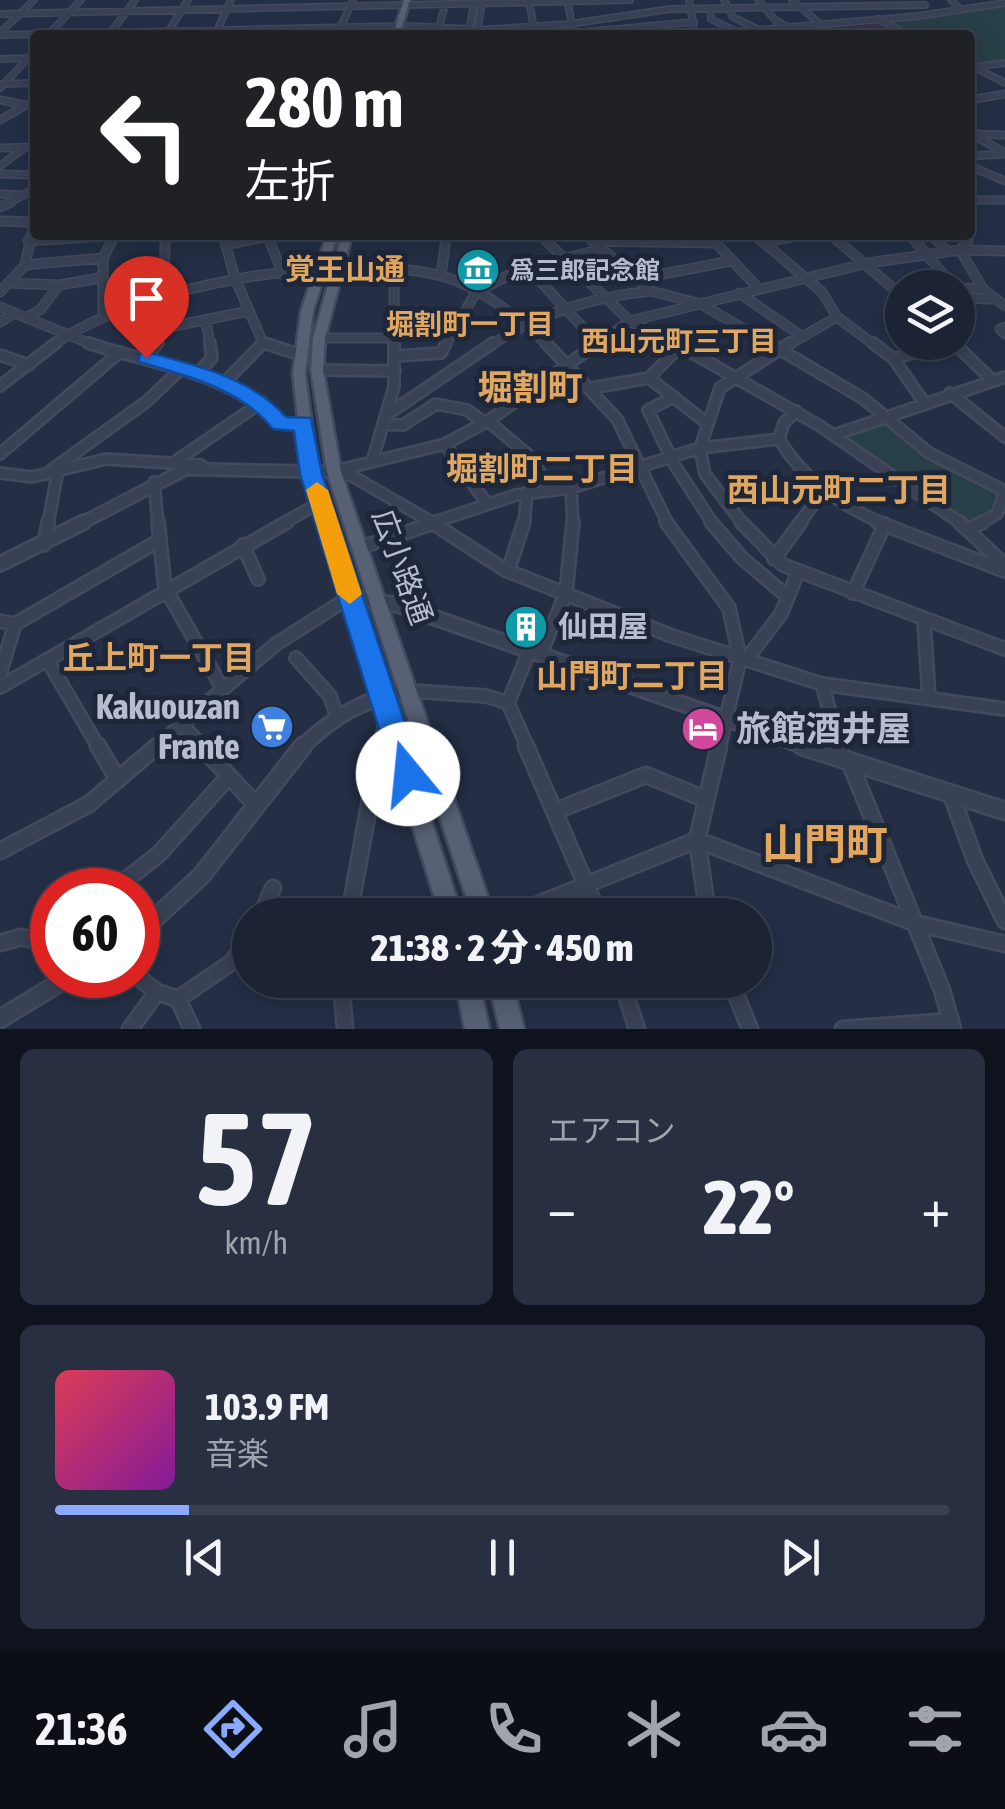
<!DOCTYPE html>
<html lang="ja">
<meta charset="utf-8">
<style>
body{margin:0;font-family:"Asap Condensed","Noto Sans JP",sans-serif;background:#282f40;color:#f1f3f6;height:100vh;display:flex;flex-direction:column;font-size:38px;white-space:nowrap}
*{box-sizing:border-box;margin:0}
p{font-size:32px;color:#a0a4ac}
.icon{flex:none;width:55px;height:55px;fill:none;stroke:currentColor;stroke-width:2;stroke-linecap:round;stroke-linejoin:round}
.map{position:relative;height:1029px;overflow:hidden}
.drawer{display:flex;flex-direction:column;gap:20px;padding:20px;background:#0f131d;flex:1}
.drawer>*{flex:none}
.guide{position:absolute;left:30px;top:30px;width:945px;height:210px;border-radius:10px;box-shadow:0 5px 25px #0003,0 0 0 2px #39404f;background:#202124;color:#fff;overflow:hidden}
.tools{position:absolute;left:885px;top:270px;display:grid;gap:20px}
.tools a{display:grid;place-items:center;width:90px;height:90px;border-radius:50%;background:#1b2334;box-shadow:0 5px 25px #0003,0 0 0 2px #39404f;font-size:50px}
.speed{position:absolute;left:30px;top:868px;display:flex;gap:20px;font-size:50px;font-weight:700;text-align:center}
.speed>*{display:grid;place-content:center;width:130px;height:130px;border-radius:50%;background:#1b2334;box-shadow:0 5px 25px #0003,0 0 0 2px #39404f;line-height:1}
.speed .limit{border:15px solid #d22;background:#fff;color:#111}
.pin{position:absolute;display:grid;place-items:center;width:85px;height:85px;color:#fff;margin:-102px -42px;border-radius:50% 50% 50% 0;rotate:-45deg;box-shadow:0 0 10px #0007}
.pin .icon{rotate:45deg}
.me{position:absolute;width:110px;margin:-55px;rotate:343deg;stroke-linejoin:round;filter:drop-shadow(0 0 8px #0008)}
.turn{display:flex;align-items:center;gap:35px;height:210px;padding:0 50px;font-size:45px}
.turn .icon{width:130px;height:130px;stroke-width:2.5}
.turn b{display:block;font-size:70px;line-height:85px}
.big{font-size:75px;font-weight:800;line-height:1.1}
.drawer .tile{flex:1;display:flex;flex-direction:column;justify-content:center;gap:15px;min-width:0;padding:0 35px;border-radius:15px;background:#282f40}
.drawer .dial{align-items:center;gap:0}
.dial b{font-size:130px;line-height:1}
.song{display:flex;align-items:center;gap:30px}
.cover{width:120px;height:120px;border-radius:15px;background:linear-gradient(135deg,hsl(350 70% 55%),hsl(290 70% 35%))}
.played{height:10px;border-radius:5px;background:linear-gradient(90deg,#8baaff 15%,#39404f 15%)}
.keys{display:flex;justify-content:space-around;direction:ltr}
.heat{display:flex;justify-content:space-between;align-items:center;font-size:55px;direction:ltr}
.drawer .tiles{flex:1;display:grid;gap:20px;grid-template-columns:1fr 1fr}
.tile:last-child{grid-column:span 2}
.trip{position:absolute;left:232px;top:898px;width:540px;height:100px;border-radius:50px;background:#1b2334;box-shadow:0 5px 25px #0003,0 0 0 2px #39404f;font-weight:800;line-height:100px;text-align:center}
.menu{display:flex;height:160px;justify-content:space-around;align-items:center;background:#0b0e15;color:#a0a4ac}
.menu .icon{width:70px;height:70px}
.menu .on{color:#8baaff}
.menu b{font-size:45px;color:#f1f3f6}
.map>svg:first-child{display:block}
</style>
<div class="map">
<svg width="1005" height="1029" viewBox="0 0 1005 1029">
<rect width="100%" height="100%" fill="#242f46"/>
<path fill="#373245" d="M 877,21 L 907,35 L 808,35 L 798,29 Z"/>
<path fill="#273f47" d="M 1005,5 L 1005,62 L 970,64 L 970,35 L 912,35 L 885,21 Z
M 881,419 L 996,490 L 1000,494 L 993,511 L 970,523 L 842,437 Z"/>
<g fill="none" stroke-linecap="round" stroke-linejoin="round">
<g stroke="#434a5e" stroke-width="8">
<path id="minor-far5" d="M 529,0 L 535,35
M 689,0 L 695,35
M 724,0 L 733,17 L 769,35
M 792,0 L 820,24
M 951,0 L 961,10
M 710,9 L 711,19 L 743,35
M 0,14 L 630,0
M 878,19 L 909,35
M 407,26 L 470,29
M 478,30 L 570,24 L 670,9 L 925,5
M 573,33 L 694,22
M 49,34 L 81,0
M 167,34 L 188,0
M 0,35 L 400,26
M 109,35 L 135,0
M 215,35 L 231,0
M 437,35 L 446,1
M 970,65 L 1005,83
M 976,67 L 1005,63
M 1,84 L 35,83
M 0,88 L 35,51"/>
</g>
<g stroke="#434a5e" stroke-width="9">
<path id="minor-far4" d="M 0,100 L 35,107
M 970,100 L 1005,94
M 0,120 L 23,107
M 973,134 L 1005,135
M 0,148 L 35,147
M 970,156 L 1005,154
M 0,166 L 24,148
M 970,166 L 1005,181
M 0,174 L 35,175
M 0,194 L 24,195
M 6,204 L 35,189"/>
</g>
<g stroke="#434a5e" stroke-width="11">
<path id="minor-far3" d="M 0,207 L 11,202
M 0,221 L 32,222
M 223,235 L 235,278 L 263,343 L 260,346
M 267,235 L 284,276
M 586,235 L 651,291 L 701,304 L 773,346
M 716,235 L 716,243 L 758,288
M 755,235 L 822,292 L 837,317 L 876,346
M 831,235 L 902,296
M 910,235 L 955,288
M 932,235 L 948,252
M 962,235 L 968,241 L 960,250 L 983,289 L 1005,306
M 28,241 L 120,235
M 592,241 L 716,243
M 764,242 L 802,235
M 225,245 L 268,236
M 25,265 L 103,258
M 529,269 L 598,344
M 394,271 L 394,346
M 441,276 L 445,245
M 637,279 L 731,261
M 8,283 L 59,285 L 100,278
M 958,288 L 983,289
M 739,293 L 803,337
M 965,298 L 992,299
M 0,307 L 96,346
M 103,314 L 103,258 L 115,235
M 26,318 L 41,309 L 59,285
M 206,320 L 210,346
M 0,322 L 14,313
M 631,322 L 680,346
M 1005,327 L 1000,329 L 1005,334
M 164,328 L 249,311
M 319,338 L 397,338
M 952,342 L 956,346
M 263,343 L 272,346
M 52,346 C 135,285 342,250 441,276 C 482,286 518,319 549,346
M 156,346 L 164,328 L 165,235
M 445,346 L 476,292 L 517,271 L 602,249
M 490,346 C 538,313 593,297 651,291
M 595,346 L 630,321 L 868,263 L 960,250 L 1005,251
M 786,346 L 837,317
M 935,346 L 947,342"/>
</g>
<g stroke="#434a5e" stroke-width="14">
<path id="minor-far2" d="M 88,343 C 158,366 226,371 281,424 L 304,423
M 264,343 L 301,355
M 546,343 L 617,419 L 668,524
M 675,343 L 820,426 L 962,524
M 769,343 L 864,399 L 929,453 L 1005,491
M 873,343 L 894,359 L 923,401
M 954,343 L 991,379
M 0,355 L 29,365
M 396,356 L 441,353 L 446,343
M 146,358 L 158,343
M 894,359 L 942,343
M 317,370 L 395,371
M 198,373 L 212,358 L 210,343
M 649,378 L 708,424
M 223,384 L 263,343
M 0,386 L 56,343
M 592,388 L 649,378 L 681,345
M 950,393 L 1005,437
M 674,397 L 648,410 L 674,464 L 713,524
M 796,411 L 784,423 L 779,439 C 803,480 840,504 883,524
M 385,416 L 493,343
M 488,421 L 533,459 L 548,489
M 383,424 L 403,425 L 436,404 L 467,410 L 485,423
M 834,435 L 1005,377
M 445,444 L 487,504
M 0,454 L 120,352
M 372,462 L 394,387 L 394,343
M 173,463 L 262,402
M 50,471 L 146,402 L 182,368
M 335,471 L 445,444 L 488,421 L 598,343
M 334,472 L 352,476 L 435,524
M 0,473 L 32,477 L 106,459 L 201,465
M 154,482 L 158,524
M 571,488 L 573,524
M 48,524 L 58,470
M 282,524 L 321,502
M 429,524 L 516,495 L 571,488 L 700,448 L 779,439
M 524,524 L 527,492
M 743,524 L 705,474 L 700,448 L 720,388 L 790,343
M 799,524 L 825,489
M 979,524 L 997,514 L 1005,491"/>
</g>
<g stroke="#434a5e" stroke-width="16">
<path id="minor-far1" d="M 158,522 L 165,588 L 223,689
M 431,522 L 505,570 L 672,636 L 822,684 L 1005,709
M 666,522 L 729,608 L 740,659 L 719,748
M 711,522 L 742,558 L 788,597
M 741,522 L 783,565 L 1005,649
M 877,522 L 1005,571
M 959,522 L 1005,565
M 972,528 L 983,522
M 44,545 L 48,522
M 243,545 L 258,579
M 359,548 L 437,522
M 774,559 L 801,522
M 508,571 L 524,522
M 853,593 L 885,524
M 0,621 L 15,624
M 924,621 L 929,698
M 541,653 L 566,593 L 573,522
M 296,658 L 330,696 L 337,717
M 740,659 L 748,657 L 781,614 L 798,572
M 48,661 L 99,748
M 0,674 L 15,624 L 160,540
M 822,684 L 840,748
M 0,687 L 287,522
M 411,691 L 486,696 L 508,703
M 182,725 L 204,748
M 154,748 L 276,644 L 350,597
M 380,748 L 385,721
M 528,748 L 508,703 L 530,649"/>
</g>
<g stroke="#434a5e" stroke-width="19">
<path id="minor" d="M 98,746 L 118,780
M 201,746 L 256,805
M 526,746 L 599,915
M 839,746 L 843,760
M 850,763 L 942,990 L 953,1029
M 952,797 L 975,860 L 1005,921
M 558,810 L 646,775 L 705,799
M 0,851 L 89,804 L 157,746
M 113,890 L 159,854 L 229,776
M 261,915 L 273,888
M 349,915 L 380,746
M 511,915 L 697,840 L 915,923 L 1005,944
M 708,915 L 697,840 L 719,746
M 0,943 L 21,937 L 52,945
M 135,975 L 157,992 L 178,999 L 192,1029
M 341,980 L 345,1029
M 621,980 L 637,1029
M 730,980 L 750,1029
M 178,999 L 232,962 L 250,938
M 130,1029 L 157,992
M 843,1029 L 951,1021"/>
</g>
<g stroke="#434a5e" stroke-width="8">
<path id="tertiary-far5" d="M 567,0 L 574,35
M 758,0 L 775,20 L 802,35
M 0,33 L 34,0
M 337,35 L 353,0
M 468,35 L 475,0
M 477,35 L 482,0
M 698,35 L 918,16 L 1005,3
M 0,59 L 35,58"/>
</g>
<g stroke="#434a5e" stroke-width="9">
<path id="tertiary-far4" d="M 970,133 L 1005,153
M 970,200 L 1005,200"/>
</g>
<g stroke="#434a5e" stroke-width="11">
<path id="tertiary-far3" d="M 540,235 L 630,321
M 0,292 L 25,265 L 35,219"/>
</g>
<g stroke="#434a5e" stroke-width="15">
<path id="tertiary-far2" d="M 80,524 L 186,469 L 334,472"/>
</g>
<g stroke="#434a5e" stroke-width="18">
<path id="tertiary-far1" d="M 0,564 L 84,522
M 350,597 L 398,605 L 809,748
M 301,748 C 334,716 364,698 410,691"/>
</g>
<g stroke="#434a5e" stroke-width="21">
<path id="tertiary" d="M 802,746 L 1005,811
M 138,934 L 201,876 L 303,746
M 0,1019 L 72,975"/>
</g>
<g stroke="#434a5e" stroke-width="5">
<path id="primary" d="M 404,0 L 410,0 L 399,35 L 393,35 Z
M 327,235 L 337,235 L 313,311 L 305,374 L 318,473 L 462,915 L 440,915 L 304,473 L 293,374 L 301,311 Z
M 342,235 L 352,235 L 325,338 L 323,370 L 341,472 L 494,915 L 472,915 L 327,472 L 311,370 L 313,338 Z
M 455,980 L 479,980 L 489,1029 L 465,1029 Z
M 488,980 L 512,980 L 524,1029 L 500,1029 Z"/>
</g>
<use href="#minor-far5" stroke="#394155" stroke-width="5"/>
<use href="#minor-far4" stroke="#394155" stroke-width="6"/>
<use href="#minor-far3" stroke="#394155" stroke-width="8"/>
<use href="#minor-far2" stroke="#394155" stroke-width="9"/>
<use href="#minor-far1" stroke="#394155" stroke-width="11"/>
<use href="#minor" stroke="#394155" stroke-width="14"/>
<use href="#tertiary-far5" stroke="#394155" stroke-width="5"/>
<use href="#tertiary-far4" stroke="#394155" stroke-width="6"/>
<use href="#tertiary-far3" stroke="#394155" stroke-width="8"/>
<use href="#tertiary-far2" stroke="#394155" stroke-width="10"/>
<use href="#tertiary-far1" stroke="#394155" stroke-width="12"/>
<use href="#tertiary" stroke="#394155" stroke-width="16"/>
<use href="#primary" fill="#576075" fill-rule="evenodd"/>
</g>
<path fill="#1a73e8" stroke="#114b97" stroke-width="2.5" d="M 146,352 C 195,365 252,378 286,417 L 311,418 L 322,474 L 422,774 L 418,784 L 408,788 L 397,784 L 393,774 L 300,474 L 294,431 L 273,429 C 241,389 188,376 139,362 L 139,354 Z"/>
<path fill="#f59e0b" d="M 317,482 L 328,490 L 362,594 L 350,604 L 337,594 L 306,490 Z"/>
<defs>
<g id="museum-disc" transform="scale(2.25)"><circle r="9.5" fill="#0f9aa8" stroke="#1e263a"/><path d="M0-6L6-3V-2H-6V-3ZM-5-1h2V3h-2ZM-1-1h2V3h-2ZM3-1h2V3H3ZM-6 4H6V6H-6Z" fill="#fff"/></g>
<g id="building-disc" transform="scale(2.25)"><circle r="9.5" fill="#0f9aa8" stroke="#1e263a"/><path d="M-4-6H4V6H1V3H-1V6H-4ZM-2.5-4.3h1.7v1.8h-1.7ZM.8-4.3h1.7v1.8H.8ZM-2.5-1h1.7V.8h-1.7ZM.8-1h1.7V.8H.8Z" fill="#fff"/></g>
<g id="supermarket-disc" transform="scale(2.25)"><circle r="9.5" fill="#3f7fe0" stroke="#1e263a"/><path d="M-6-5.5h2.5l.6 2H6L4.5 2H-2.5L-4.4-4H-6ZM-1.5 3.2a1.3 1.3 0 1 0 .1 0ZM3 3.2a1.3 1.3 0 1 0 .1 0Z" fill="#fff"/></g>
<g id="hotel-disc" transform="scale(2.25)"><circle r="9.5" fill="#d1479c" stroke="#1e263a"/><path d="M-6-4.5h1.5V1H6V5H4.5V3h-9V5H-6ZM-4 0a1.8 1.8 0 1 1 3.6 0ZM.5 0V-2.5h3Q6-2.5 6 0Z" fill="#fff"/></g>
</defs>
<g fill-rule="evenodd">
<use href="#museum-disc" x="478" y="270"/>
<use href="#building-disc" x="526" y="627"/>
<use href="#supermarket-disc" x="272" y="727"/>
<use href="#hotel-disc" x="703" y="729"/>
</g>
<g text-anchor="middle" stroke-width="10" stroke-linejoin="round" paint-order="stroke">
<g font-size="25" font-weight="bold" fill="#b7bdce" stroke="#1e263a" text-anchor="start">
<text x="510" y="279">爲三郎記念館</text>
</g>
<g font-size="28" font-weight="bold" fill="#e1a75f" stroke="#1e263a">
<text x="470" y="334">堀割町一丁目</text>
<text x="679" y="351">西山元町三丁目</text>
</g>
<g font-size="30" font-weight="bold" fill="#e1a75f" stroke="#1e263a">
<text x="345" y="280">覚王山通</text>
</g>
<g font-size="30" fill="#b7bdce" stroke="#1e263a">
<text transform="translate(402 567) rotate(70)" y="10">広小路通</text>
</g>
<g font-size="30" font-weight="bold" fill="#b7bdce" stroke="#1e263a" text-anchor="start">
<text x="558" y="637">仙田屋</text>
</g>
<g font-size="32" font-weight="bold" fill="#e1a75f" stroke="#1e263a">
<text x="542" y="480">堀割町二丁目</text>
<text x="839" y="501">西山元町二丁目</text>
<text x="159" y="669">丘上町一丁目</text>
<text x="632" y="687">山門町二丁目</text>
</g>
<g font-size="35" font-weight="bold" fill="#e1a75f" stroke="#1e263a">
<text x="530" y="400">堀割町</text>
</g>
<g font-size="35" font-weight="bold" fill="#b7bdce" stroke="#1e263a" text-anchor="end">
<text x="240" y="719">Kakuouzan<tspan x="240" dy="40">Frante</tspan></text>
<text x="736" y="741" text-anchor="start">旅館酒井屋</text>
</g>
<g font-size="42" font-weight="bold" fill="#e1a75f" stroke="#1e263a">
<text x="825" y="859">山門町</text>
</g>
</g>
</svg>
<div class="tools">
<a><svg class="icon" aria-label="layers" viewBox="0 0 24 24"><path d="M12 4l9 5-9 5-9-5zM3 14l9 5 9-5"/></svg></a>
</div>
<div class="speed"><div class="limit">60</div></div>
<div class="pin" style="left:146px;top:358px;background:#d93025"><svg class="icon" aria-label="arrive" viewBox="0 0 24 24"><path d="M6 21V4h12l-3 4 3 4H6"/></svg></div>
<svg class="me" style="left:408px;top:774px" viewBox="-20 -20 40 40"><circle r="19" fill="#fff"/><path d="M0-13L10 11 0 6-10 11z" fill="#1a73e8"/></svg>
<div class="trip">21:38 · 2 分 · 450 m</div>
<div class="guide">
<div class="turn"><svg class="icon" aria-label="left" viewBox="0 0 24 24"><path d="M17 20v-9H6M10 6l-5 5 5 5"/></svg><div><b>280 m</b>左折</div></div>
</div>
</div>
<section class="drawer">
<div class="tiles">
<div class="tile dial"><b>57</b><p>km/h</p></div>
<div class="tile"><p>エアコン</p>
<div class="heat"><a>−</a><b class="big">22°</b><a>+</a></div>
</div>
<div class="tile">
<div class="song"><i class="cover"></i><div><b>103.9 FM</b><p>音楽</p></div></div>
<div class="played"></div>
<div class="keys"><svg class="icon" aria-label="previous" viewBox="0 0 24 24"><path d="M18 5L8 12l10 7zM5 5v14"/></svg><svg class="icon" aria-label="pause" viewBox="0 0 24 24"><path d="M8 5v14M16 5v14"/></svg><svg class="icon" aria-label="next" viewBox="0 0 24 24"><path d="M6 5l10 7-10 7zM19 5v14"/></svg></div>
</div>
</div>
</section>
<nav class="menu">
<b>21:36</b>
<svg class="icon on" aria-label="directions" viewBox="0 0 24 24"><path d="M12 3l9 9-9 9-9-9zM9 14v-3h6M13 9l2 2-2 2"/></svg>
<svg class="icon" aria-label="music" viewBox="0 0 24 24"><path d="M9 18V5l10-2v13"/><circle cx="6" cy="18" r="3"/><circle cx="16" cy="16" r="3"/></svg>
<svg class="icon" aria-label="phone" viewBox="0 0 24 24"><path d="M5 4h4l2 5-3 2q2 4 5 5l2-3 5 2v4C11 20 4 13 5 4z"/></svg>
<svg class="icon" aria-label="climate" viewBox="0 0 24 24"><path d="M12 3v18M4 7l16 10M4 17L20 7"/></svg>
<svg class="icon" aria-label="car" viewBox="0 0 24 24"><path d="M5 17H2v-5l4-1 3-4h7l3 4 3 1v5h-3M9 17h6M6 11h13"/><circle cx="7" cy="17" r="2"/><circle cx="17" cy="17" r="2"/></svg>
<svg class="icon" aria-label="filters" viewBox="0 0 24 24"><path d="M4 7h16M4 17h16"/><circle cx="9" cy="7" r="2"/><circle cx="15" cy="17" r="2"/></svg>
</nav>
